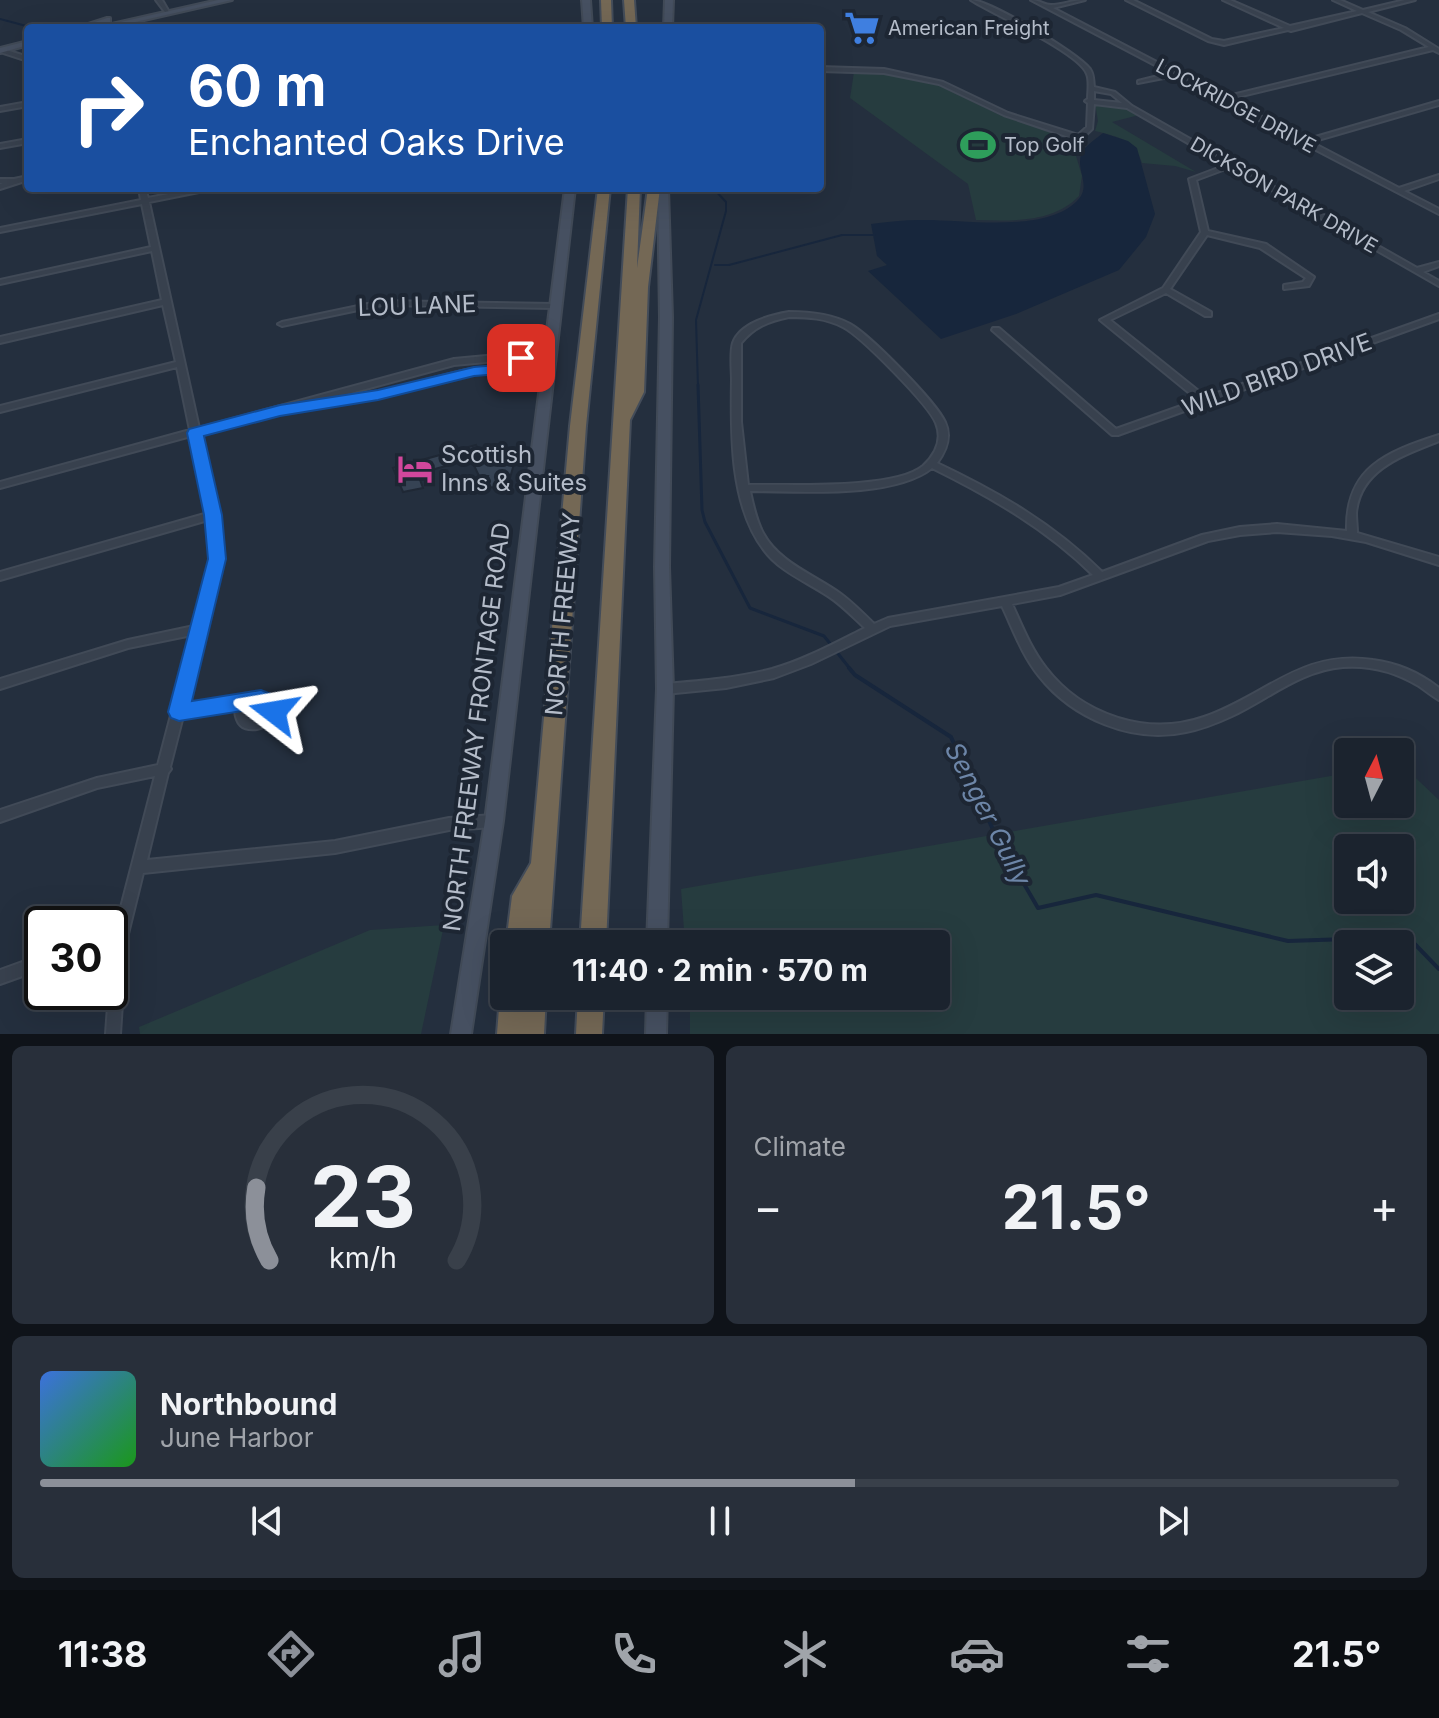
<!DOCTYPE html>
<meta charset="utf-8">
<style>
body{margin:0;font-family:Inter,sans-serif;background:#282f3a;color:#f1f3f6;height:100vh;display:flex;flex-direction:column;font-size:30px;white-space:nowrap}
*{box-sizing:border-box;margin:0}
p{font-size:26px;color:#a0a4aa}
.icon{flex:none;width:44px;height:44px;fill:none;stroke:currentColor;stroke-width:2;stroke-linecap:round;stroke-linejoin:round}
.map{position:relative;height:1034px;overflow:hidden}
.drawer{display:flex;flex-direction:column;gap:12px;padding:12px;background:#0f1319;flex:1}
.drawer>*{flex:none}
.hud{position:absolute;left:24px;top:24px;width:800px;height:168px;border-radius:8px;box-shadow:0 8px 32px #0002,0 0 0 2px #39404a;background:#1a4fa0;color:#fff;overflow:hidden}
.needle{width:52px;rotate:6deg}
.controls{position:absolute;left:1334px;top:738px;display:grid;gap:16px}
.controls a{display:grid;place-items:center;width:80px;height:80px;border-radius:8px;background:#1b232e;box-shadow:0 8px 32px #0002,0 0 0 2px #39404a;font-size:40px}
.speed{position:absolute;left:24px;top:906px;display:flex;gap:16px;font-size:40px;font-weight:700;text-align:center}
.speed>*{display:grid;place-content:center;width:104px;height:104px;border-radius:50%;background:#1b232e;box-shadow:0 8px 32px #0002,0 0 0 2px #39404a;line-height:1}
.speed .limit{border:4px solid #111;border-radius:12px;background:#fff;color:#111}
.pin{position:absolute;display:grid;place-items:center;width:68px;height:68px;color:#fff;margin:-34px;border-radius:16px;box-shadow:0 4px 12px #0006}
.me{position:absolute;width:88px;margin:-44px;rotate:284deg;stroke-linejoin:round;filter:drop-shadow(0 0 6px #0008)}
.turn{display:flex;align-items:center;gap:28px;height:168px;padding:0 32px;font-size:36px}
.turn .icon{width:104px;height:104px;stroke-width:2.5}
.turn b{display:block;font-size:56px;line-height:68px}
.big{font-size:60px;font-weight:700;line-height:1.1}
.drawer .tile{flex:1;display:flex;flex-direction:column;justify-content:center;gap:12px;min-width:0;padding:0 28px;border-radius:12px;background:#282f3a}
.drawer .dial{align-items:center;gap:0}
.dial svg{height:208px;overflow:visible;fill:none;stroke:#39404a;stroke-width:7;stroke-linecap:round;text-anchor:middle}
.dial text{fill:#f1f3f6;stroke:none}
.song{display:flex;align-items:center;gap:24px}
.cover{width:96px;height:96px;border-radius:12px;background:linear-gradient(135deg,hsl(220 70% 55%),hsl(120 70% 35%))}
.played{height:8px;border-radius:4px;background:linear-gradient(90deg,#8c9099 60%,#39404a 60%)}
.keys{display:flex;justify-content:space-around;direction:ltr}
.heat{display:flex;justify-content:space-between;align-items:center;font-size:44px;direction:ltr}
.drawer .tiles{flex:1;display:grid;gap:12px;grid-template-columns:1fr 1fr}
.tile:last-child{grid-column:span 2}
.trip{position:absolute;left:490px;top:930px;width:460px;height:80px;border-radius:8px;background:#1b232e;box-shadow:0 8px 32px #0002,0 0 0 2px #39404a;font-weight:700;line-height:80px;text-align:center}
.tab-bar{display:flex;height:128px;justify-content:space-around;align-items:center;background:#0b0e12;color:#a0a4aa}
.tab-bar .icon{width:56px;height:56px}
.tab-bar .selected{color:#8c9099}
.tab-bar b{font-size:36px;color:#f1f3f6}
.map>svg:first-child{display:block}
</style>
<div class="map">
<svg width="1439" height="1034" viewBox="0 0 1439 1034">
<rect width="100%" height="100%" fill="#242f3e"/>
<path fill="#263c3f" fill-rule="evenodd" d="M 854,72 L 901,76 L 938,85 L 998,114 L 1062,136 L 1045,139 L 1042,148 L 1051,154 L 1076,156 L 1082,176 L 1079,196 C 1053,223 1012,221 976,220 L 968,184 L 850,98 Z
M 1095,103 L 1124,106 L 1139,115 L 1112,122 L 1196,172 L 1175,166 L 1142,163 C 1135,139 1118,137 1095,131 L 1098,121 Z
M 1401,764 L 1439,800 L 1439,1034 L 690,1034 L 690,996 L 936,996 L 936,944 L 685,944 L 681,889 L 1348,773 L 1348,804 L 1400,804 ZM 1400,848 L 1400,900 L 1348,900 L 1348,848 ZM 1400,944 L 1400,996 L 1348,996 L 1348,944 Z
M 444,925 L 421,1034 L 140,1034 L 139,1027 L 370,930 Z"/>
<path fill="#17263c" d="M 1103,133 L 1128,141 L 1137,148 L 1155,214 L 1146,237 L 1119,270 L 1016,314 L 941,339 L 868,271 L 887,265 L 877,256 L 871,224 C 887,222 904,220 920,220 C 963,219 1044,234 1077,201 C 1092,186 1076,171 1081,155 C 1084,146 1096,139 1103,133 Z"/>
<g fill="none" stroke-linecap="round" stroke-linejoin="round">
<path stroke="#17263c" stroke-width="2" d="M 0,19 L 34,28
M 715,265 L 729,265 L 842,235 L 875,235
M 698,387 L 696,320 L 726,211 L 726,202 L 713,188"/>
<path stroke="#17263c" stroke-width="3" d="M 698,385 L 702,510 L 705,522 L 750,608 L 824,636 L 851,670"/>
<path stroke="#17263c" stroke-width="4" d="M 849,668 L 855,675 L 951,737 L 995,834 L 1038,908 L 1096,895 L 1288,941 L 1408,937 L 1439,969"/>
</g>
<path fill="#364354" stroke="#1f2835" stroke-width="2" d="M 476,445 L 486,463 L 514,464 L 507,488 L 484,487 L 488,476 L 479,476 L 471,459 L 424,472 L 426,474 L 419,477 L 423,488 L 403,492 L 393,468 Z"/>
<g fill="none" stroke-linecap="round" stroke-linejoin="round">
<g stroke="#414a57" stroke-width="4">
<path id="minor" d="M 971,0 C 989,0 1078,53 1090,69 C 1094,75 1093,79 1094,87 L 1115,92 L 1132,106 L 1417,268 L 1439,262 L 1439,266 L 1423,272 L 1439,281 L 1439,286 L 1231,167 L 1196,180 L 1208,231 L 1266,244 L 1314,277 L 1309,286 L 1284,289 L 1284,285 L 1303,282 L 1306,278 L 1260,248 L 1207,235 L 1170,289 L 1211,312 L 1211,316 L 1205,316 L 1166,293 L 1110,320 L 1206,397 L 1439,314 L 1439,319 L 1118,435 L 1112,435 L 992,330 L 993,328 L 999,328 L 1116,429 L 1198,400 L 1100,320 L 1163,288 L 1201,232 L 1189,179 L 1226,165 L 1127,108 L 1094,104 L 1092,129 L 1073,147 L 1058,150 L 1055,148 L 1056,147 L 1069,144 L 1075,139 L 1004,115 L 939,84 L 884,73 L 820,71 L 820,67 L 884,69 L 943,82 L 1008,113 L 1078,135 L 1087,127 L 1088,103 L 1085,101 L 1088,99 C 1088,92 1090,81 1087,74 C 1080,53 993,14 971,0 ZM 1094,91 L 1111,94 L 1122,103 L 1094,100 Z
M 1031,0 C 1039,0 1044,5 1051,5 C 1062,5 1073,0 1085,0 L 1053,8 L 1224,97 L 1429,47 L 1401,30 L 1362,13 L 1291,31 L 1288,30 L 1224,45 L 1208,41 L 1126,0 L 1133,0 L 1212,39 L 1224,41 L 1284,28 L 1223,0 L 1230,0 L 1290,26 L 1357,11 L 1333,0 L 1340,0 L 1363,10 L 1405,0 L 1415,0 L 1368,12 L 1405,28 L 1439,49 L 1439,53 L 1433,50 L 1229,99 L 1305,140 L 1439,101 L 1439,105 L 1311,142 L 1399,188 L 1439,175 L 1439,179 L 1404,191 L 1439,209 L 1439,214 L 1174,76 L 1138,83 L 1138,81 L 1170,73 Z
M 0,48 L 28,57 L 28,61 L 0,52 Z
M 28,102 L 28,106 L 0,111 L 0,107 Z
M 28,139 L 28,143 L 0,148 L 0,144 Z
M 28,176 L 28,180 L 0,189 L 0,184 L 3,183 L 0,183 L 0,179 L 14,179 Z
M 139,188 L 145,188 L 148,198 L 199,188 L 212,188 L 209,190 L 149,202 L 199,428 L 454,359 L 549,350 L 553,353 L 549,356 L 454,365 L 200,434 L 218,515 L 222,559 L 205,627 L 207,629 L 204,632 L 185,706 L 241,699 L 261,694 L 277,701 C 281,717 273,726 257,729 C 242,731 236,724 235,710 L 183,716 L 170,767 L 171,769 L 168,773 L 147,860 L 335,841 L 449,818 L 494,815 L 499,817 L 500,821 L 499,825 L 494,827 L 449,830 L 335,853 L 143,873 L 126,942 L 120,1034 L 106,1034 L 109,992 L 110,992 L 112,942 L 155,776 L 97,788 L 0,822 L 0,810 L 97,778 L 158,765 L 192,635 L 128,648 L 0,689 L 0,679 L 128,640 L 194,626 L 212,559 L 208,520 L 0,580 L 0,572 L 208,513 L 191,436 L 0,488 L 0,482 L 190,430 L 177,367 L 0,412 L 0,406 L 176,362 L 163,305 L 0,343 L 0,337 L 162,300 L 152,251 L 0,284 L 0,280 L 151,247 L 142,204 L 0,232 L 0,228 L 141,200 ZM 261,704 L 267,707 L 266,714 L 260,718 L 250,720 L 248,717 L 247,707 Z
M 382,301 L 554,304 L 558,306 L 554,308 L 382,305 L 282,326 L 278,324 L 282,322 Z
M 789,312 C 810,312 831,314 850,324 C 870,335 936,402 945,422 C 952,437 946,451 937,463 C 998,492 1054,524 1102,572 L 1202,535 L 1240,527 L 1277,524 L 1347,531 C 1345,468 1386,452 1439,435 L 1439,441 C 1404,455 1360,469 1356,513 C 1356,520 1357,526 1357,533 L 1439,557 L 1439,565 L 1366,542 L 1332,536 L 1277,532 L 1240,535 L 1208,541 L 1060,595 L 1012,604 C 1022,626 1031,649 1046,668 C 1082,715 1147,737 1204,717 C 1265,696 1302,649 1373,660 C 1397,663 1420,673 1439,688 L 1439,700 C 1432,696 1426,691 1419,686 C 1396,672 1370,665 1343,667 C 1302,670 1268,699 1232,716 C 1217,723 1202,729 1186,732 C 1132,744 1072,718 1039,676 C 1022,655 1013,629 1002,606 L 890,626 L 811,664 L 774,678 L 726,688 L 665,694 L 661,692 L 659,689 L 661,686 L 665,684 C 701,681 737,678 772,669 C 804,660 835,643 865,628 C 853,617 842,605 828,596 C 807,582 779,571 764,550 C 730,506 731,434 732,380 C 732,371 730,352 733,343 C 740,323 771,315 789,312 ZM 789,317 C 808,317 826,318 843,327 C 861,336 929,405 936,423 C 943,440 935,455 923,466 C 894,490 787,484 748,485 L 741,422 L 741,343 C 754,327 769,321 789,317 ZM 932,468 C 991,497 1046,529 1093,575 L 1059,587 L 888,618 L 874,624 C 864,614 853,603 841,594 C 815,575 779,563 763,533 C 756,520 753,505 750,491 C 799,491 893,499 932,468 Z
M 510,365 L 532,368 L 550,377 L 546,380 C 540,378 534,375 529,373 C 492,362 436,383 399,393 C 371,400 342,404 313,409 L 309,406 L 313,403 L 382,391 L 466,370 Z
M 42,955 L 42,969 L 0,984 L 0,970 Z"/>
</g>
<g stroke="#414a57" stroke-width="4">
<path id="tertiary" d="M 156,0 L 162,0 L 169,12 L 165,12 Z"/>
</g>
<g stroke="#414a57" stroke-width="4">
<path id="secondary" d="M 218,0 L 232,0 L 109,28 L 94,28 Z
M 582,0 L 590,0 L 592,28 L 584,28 Z
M 665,0 L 673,0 L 672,28 L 664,28 Z
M 107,18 L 110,18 L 110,22 L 88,28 L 76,28 Z
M 28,41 L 28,45 L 0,53 L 0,48 Z
M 565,188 L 575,188 L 503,821 L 471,1034 L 451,1034 L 485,821 Z
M 658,188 L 668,188 L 672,317 L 669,567 L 673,689 L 667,944 L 647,944 L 657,689 L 655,567 L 660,317 Z
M 647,996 L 667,996 L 666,1034 L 646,1034 Z"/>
</g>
<g stroke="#434c59" stroke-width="4">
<path id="motorway" d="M 601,0 L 611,0 L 612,28 L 602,28 Z
M 624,0 L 634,0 L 636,28 L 626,28 Z
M 598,188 L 610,188 L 586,426 L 549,944 L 506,944 L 512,896 L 531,863 L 570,426 Z
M 628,188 L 640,188 L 637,268 L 648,188 L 660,188 L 648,287 L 644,392 L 630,420 L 606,944 L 580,944 Z
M 504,987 L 504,996 L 546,996 L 544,1034 L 497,1034 L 500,996 Z
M 578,996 L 604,996 L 602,1034 L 576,1034 Z"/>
</g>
<use href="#minor" fill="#38414e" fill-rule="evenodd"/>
<use href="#tertiary" fill="#38414e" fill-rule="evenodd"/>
<use href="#secondary" fill="#465061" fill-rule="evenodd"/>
<use href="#motorway" fill="#746855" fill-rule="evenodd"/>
</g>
<path fill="#1a73e8" stroke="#114b97" stroke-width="2" d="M 521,354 L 527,355 L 529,363 L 512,373 L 474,376 L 378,400 L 280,416 L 204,436 L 222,515 L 226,559 L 192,701 L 261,690 L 281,698 L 285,712 L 282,718 C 267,723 269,714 260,708 L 179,721 L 171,718 L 168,712 L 208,559 L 204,515 L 187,433 L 189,429 L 280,405 L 378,390 L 474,367 L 508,364 Z"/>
<defs>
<g id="supermarket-bare" transform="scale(2.76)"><path d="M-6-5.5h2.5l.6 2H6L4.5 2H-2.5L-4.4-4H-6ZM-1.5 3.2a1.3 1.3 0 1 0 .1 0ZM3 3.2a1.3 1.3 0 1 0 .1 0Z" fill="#3f7fe0" stroke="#1d2633" stroke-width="2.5" paint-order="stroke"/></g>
<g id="stadium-bare" transform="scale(2.76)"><path d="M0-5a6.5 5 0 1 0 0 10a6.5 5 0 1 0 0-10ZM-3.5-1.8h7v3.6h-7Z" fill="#2e9e5b" stroke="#1d2633" stroke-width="2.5" paint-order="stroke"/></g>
<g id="hotel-bare" transform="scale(2.76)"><path d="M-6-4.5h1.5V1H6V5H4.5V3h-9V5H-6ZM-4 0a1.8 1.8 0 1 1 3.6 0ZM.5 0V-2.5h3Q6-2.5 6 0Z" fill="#d1479c" stroke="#1d2633" stroke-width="2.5" paint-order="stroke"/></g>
</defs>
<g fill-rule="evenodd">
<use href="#supermarket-bare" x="862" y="28"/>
<use href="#stadium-bare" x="978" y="145"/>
<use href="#hotel-bare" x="415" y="469"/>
</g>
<g text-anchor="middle" stroke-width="8" stroke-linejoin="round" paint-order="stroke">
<g font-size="20" fill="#b4bcc9" stroke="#1d2633" text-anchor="start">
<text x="888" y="35">American Freight</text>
<text x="1004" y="152">Top Golf</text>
</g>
<g font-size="20" fill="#b4bcc9" stroke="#1d2633">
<text transform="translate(1236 106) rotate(28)" y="7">LOCKRIDGE DRIVE</text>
<text transform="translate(1284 195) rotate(30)" y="7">DICKSON PARK DRIVE</text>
</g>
<g font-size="24" fill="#b4bcc9" stroke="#1d2633">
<text transform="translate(417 306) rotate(-2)" y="8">LOU LANE</text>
<text transform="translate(1277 375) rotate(-20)" y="8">WILD BIRD DRIVE</text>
<text transform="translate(563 614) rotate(-85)" y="8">NORTH FREEWAY</text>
<text transform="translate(477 727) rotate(-83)" y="8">NORTH FREEWAY FRONTAGE ROAD</text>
</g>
<g font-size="24" fill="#b4bcc9" stroke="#1d2633" text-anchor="start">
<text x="441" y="463">Scottish<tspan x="441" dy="28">Inns &amp; Suites</tspan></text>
</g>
<g font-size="26" font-style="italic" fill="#6d86a8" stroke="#1d2633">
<text transform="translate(988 814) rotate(63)" y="9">Senger Gully</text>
</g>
</g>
</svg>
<div class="controls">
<a><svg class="needle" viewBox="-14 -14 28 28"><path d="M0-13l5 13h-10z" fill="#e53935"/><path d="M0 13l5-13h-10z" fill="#a0a4aa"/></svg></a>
<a><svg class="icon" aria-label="sound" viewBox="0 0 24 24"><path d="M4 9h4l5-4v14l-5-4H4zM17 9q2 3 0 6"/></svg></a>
<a><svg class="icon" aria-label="layers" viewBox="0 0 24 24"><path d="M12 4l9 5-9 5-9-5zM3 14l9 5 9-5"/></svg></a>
</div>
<div class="speed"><div class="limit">30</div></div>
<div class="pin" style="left:521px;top:358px;background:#d93025"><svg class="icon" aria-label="arrive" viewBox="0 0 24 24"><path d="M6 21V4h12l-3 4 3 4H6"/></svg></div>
<svg class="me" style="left:274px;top:712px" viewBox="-20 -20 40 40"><path d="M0-17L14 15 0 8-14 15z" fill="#1a73e8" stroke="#fff" stroke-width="4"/></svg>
<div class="trip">11:40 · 2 min · 570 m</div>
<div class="hud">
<div class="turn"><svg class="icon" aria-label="right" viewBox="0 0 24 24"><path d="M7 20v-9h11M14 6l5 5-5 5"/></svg><div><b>60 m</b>Enchanted Oaks Drive</div></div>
</div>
</div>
<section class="drawer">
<div class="tiles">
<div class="tile dial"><svg viewBox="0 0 100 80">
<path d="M14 69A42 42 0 1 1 86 69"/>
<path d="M14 69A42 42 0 0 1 9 41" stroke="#8c9099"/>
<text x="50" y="56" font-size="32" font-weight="700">23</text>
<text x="50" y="72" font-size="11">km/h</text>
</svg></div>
<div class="tile"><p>Climate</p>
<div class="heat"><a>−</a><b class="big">21.5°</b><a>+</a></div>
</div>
<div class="tile">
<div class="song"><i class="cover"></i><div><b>Northbound</b><p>June Harbor</p></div></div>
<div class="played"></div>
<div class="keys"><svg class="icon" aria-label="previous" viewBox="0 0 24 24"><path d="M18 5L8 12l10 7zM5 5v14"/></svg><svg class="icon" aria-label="pause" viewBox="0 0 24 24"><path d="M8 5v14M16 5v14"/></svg><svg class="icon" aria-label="next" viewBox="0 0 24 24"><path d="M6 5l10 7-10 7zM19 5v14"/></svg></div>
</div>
</div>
</section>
<nav class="tab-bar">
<b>11:38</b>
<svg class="icon selected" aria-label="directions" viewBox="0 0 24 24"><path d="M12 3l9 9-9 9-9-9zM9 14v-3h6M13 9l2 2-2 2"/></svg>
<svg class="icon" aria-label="music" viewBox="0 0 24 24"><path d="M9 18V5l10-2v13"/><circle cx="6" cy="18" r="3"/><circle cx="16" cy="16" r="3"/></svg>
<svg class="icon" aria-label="phone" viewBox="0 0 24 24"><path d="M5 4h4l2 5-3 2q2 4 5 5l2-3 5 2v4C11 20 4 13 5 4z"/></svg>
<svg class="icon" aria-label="climate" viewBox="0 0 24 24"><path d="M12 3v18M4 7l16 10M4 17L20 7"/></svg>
<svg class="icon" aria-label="car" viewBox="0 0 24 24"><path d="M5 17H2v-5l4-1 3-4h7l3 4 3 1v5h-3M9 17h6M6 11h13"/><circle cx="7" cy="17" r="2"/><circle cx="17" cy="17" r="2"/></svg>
<svg class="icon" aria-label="filters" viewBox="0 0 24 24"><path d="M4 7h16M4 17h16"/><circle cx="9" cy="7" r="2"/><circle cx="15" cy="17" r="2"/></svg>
<b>21.5°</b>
</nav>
